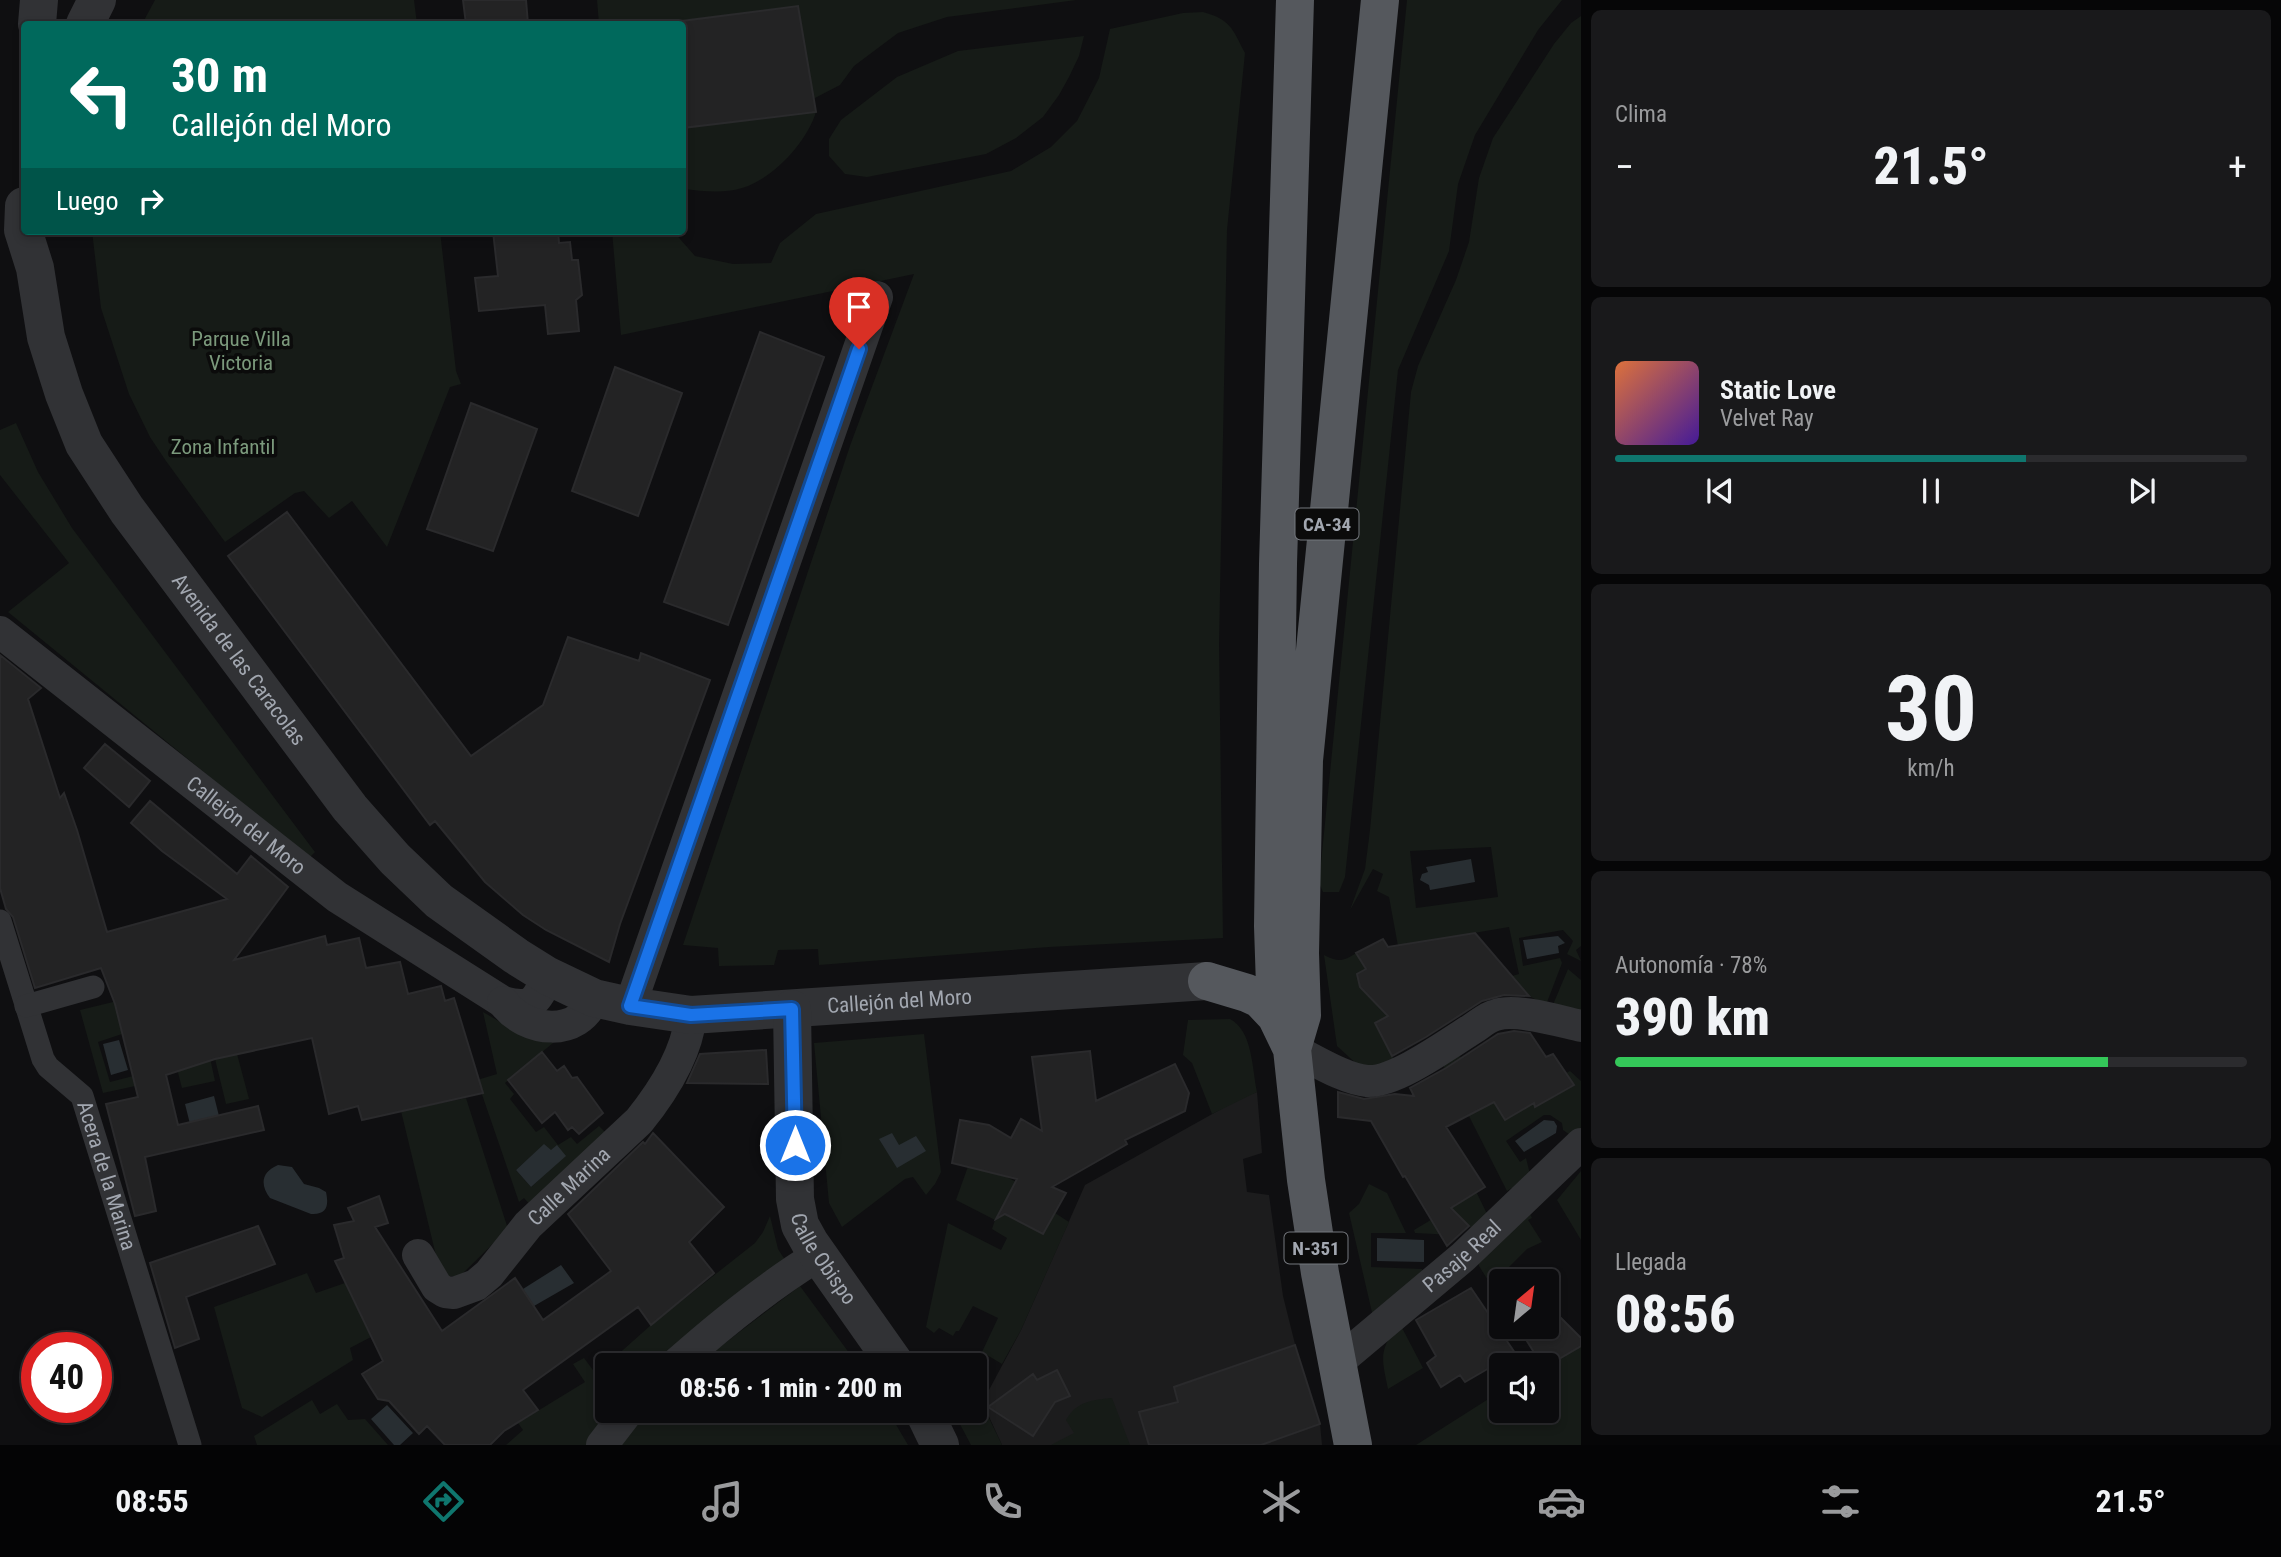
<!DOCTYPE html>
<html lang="es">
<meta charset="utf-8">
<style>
body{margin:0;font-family:"Roboto Condensed",sans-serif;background:#19191b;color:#f1f3f6;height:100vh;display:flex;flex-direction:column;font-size:26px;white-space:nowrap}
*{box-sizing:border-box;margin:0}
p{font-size:23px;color:#9a9b9d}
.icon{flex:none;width:38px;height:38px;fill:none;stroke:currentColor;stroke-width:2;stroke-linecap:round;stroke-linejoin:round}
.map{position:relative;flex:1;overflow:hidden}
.panel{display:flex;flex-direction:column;gap:10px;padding:10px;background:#060607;width:700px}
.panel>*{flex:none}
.banner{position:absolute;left:21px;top:21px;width:665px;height:214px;border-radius:7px;box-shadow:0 4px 10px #0003,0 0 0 2px #2b2b2e;background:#00695c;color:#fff;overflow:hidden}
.needle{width:46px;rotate:29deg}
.buttons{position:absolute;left:1489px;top:1269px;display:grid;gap:14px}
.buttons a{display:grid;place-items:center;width:70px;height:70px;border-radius:7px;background:#0b0b0d;box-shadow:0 4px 10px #0003,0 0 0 2px #2b2b2e;font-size:35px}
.speed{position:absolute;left:21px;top:1332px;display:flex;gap:14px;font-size:35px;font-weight:700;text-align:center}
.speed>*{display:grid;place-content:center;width:91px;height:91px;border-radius:50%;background:#0b0b0d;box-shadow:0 4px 10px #0003,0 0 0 2px #2b2b2e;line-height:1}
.speed .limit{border:10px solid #d22;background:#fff;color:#111}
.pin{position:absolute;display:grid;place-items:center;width:60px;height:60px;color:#fff;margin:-72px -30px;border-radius:50% 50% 50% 0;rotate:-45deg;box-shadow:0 0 7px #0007}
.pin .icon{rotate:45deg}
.me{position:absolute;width:77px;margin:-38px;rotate:0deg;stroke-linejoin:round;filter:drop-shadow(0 0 5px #0008)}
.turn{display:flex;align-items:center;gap:24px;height:147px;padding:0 35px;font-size:32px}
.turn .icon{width:91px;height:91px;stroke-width:2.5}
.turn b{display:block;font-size:49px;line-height:60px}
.then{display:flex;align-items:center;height:66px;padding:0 35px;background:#0003;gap:14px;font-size:26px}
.big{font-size:52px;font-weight:800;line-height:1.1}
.panel .tile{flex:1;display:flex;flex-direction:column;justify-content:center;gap:10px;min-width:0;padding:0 24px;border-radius:10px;background:#19191b}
.panel .dial{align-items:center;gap:0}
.dial b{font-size:91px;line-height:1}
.song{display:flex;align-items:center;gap:21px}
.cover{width:84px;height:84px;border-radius:10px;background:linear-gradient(135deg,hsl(20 70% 55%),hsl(260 70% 35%))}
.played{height:7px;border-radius:4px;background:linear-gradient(90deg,#0f766e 65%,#2b2b2e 65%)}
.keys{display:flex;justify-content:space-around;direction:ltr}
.heat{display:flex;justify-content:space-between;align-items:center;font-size:38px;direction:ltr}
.charge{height:10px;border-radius:5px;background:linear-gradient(90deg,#34c759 78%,#2b2b2e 0)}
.trip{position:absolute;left:595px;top:1353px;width:392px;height:70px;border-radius:7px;background:#0b0b0d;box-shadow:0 4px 10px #0003,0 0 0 2px #2b2b2e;font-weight:800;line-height:70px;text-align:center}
.menu{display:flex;height:112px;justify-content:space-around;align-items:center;background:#040405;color:#9a9b9d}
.menu .icon{width:49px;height:49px}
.menu .active{color:#0f766e}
.menu b{font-size:32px;color:#f1f3f6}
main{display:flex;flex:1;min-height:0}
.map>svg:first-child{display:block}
</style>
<main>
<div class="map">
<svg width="1581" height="1445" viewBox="0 0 1581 1445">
<rect width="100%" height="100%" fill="#0f0f11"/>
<path fill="#1c1c1d" d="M 1257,1092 L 1262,1153 L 1243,1159 L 1247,1192 L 1269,1195 L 1283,1296 L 1298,1356 L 1320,1424 L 1322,1445 L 1002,1445 L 985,1408 L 989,1390 L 1021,1330 L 1085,1185 L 1241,1098 Z"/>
<path fill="#161b17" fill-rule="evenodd" d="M 155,0 L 414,0 L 417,24 L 142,24 Z
M 597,0 L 1076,0 L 947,17 L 898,33 L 854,66 L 840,85 L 813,99 L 798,6 L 653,24 L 599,24 Z
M 1407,0 L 1562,0 L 1538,30 L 1475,135 L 1458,184 L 1449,251 L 1398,370 L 1345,877 L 1339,892 L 1323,892 L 1319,883 Z
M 1203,12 C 1231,20 1232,28 1245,53 L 1227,230 L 1219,644 L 1223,938 L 1049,947 L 819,965 L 818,949 L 778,950 L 774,965 L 719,966 L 718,948 L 683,945 L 851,443 L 914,274 L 621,335 L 612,231 L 673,231 L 695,256 L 733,264 L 771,263 L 780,243 L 816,214 L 1011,171 L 1051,147 L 1077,121 L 1099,78 L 1110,29 L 1183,13 Z
M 1581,16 L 1581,946 L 1576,950 L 1581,961 L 1567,954 L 1573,941 L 1563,930 L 1519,938 L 1523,966 L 1560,958 L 1562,963 L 1546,1005 L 1529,996 L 1512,976 L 1519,974 L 1509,927 L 1398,946 L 1389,897 L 1377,891 L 1383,874 L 1373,869 L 1350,910 L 1365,869 L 1370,830 L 1411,392 L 1418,366 L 1456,280 L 1469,242 L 1479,178 L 1493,138 L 1554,44 L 1571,23 ZM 1491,847 L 1498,897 L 1416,908 L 1410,851 Z
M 1084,36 L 1079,56 L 1069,77 L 1059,95 L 1043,117 L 1016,138 L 986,154 L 867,177 L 845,174 L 829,156 L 829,139 L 841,120 L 897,77 L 958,51 Z
M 816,112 C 807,142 773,179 742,188 C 723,194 702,191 683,189 L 683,128 Z
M 92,231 L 440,231 L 456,371 L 461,384 L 450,387 L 387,547 L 352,501 L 329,518 L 304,491 L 295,493 L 225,542 L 166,461 L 150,437 L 129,394 L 101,308 Z
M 16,423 L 38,472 L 72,528 L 315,852 L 309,858 L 8,612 L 69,563 L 0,475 L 0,430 Z
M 1356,953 L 1395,1012 L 1375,1023 L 1397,1065 L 1361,1068 L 1337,1046 L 1324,955 C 1338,962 1343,962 1356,953 Z
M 1568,969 L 1581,980 L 1581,1013 L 1552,1007 Z
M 142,995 L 124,1029 L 121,1030 L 122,1034 L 98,1042 L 110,1082 L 137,1075 L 140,1085 L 103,1093 L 80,1010 Z
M 483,1012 L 521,1034 L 553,1043 L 505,1083 L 514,1094 L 510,1099 L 536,1132 L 544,1127 L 558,1145 L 571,1137 L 577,1144 L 599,1126 L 608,1135 L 532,1207 L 524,1198 L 519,1202 L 477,1080 L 497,1074 ZM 544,1145 L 551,1151 L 565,1156 L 531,1187 L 516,1170 Z
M 1230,1019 C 1253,1031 1252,1069 1257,1092 L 1212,1114 L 1192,1063 L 1183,1055 L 1188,1020 Z
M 924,1034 L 941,1172 L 935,1184 L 926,1195 L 913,1177 L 905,1179 L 842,1227 L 829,1203 L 814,1043 Z
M 172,1050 L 209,1053 L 215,1081 L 182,1088 Z
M 237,1054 L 249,1099 L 226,1104 L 215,1059 Z
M 1458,1054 L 1485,1086 L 1505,1120 L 1534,1103 L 1536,1106 L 1557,1094 L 1560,1076 L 1570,1071 L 1581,1081 L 1581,1130 L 1573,1137 L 1563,1130 L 1562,1123 L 1550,1115 L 1544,1115 L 1506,1141 L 1520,1162 L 1526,1158 L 1531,1178 L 1518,1192 L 1512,1188 L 1507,1191 L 1442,1063 Z
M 466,1098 L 508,1229 L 460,1276 L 441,1276 L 401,1111 Z
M 971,1158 L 1016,1182 L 1000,1211 L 1043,1234 L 1055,1213 L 1069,1222 L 1021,1330 L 1002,1364 L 982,1352 L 998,1318 L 973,1306 L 959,1331 L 956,1331 L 953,1336 L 939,1328 L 934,1333 L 926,1327 L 948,1223 L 1001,1250 L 1007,1238 L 992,1229 L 995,1220 L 956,1200 Z
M 1581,1171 L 1581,1240 L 1557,1200 Z
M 1470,1179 L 1489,1218 L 1475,1232 L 1467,1224 L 1453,1235 L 1415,1233 L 1414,1230 L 1466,1199 Z
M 1369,1184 L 1387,1193 L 1406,1233 L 1371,1233 L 1371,1267 L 1422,1269 L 1422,1279 L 1374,1321 L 1349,1213 L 1359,1204 Z
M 1529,1212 L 1532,1218 L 1528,1220 L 1542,1242 L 1527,1249 L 1491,1285 L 1479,1266 L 1478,1255 Z
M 770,1216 L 778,1249 L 787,1263 L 663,1365 L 607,1365 L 607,1410 L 617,1411 L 592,1445 L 506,1445 L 523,1430 L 518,1423 L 585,1382 L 573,1364 L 584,1358 L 596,1374 L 651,1325 L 755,1243 L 763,1232 Z
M 307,1273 L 316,1293 L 345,1283 L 371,1337 L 350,1348 L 353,1360 L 262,1417 L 242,1408 L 214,1307 Z
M 800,1286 L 858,1365 L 696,1365 Z
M 1399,1322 L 1423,1368 L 1388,1389 C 1381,1355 1379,1352 1399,1322 Z
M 1581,1346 L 1581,1445 L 1416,1445 L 1501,1391 L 1502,1410 L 1547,1410 L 1547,1366 Z
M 1112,1398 L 1130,1445 L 1051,1445 L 1074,1433 L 1066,1420 C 1077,1401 1092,1400 1112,1398 Z
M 312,1400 L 320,1414 L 337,1404 L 348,1420 L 365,1419 L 388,1445 L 257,1445 L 254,1436 Z
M 975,1406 L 988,1416 L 1002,1445 L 971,1445 L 953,1411 L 975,1410 Z
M 646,1410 L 888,1411 L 908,1445 L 618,1445 Z"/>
<path fill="#282e32" d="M 1471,859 L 1475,882 L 1430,890 L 1429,885 L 1420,880 L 1422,874 L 1428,872 L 1426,867 Z
M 1558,936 L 1565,943 L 1558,946 L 1559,953 L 1527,959 L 1523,940 Z
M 119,1040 L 128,1070 L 111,1075 L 103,1044 Z
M 214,1096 L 219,1116 L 190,1124 L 185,1104 Z
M 1544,1120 L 1554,1121 L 1557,1126 L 1556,1133 L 1524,1152 L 1515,1141 Z
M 892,1133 L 899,1145 L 916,1136 L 926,1151 L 897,1168 L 879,1139 Z
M 544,1144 L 551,1150 L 557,1145 L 566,1156 L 531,1187 L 516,1170 Z
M 278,1165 L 292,1167 L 304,1184 L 319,1188 L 326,1192 C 329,1206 327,1215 311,1214 L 270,1198 C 260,1185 261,1172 278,1165 Z
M 1377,1238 L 1424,1240 L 1424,1262 L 1377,1261 Z
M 561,1265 L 574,1283 L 534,1306 L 523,1289 Z
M 387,1405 L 413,1433 L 400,1445 L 394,1445 L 371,1419 Z"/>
<path fill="#232324" stroke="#2a2a2c" stroke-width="2" d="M 463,0 L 526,0 L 528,24 L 466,24 Z
M 798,6 L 816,112 L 682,128 L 682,21 Z
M 493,231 L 558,231 L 559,243 L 570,242 L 572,260 L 578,260 L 582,295 L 576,300 L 579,331 L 548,334 L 545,305 L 479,311 L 475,278 L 498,276 Z
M 760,332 L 824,357 L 728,625 L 664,602 Z
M 615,367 L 682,393 L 638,516 L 572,491 Z
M 471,403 L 537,429 L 493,551 L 427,529 Z
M 287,512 L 471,756 L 543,705 L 568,637 L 639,661 L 641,653 L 710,680 L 620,924 L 609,962 L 546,930 L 523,915 L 485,882 L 435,821 L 430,825 L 228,556 Z
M 0,655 L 41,688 L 28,699 L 60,798 L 64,793 L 77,830 L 107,932 L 227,899 L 162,851 L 131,823 L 150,801 L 237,874 L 251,856 L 288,887 L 234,960 L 325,936 L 327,945 L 359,938 L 366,968 L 400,962 L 408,994 L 441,986 L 445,1001 L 454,998 L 483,1093 L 362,1120 L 358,1106 L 329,1114 L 312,1038 L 215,1059 L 166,1075 L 178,1125 L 258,1106 L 264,1130 L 145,1157 L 156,1211 L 135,1216 L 106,1104 L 138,1097 L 115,1004 L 101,968 L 35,988 L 13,917 L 6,909 L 0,888 Z
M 105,744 L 150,781 L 129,807 L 84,768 Z
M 1475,933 L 1529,996 L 1504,995 L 1482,1001 L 1426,1037 L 1392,1056 L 1375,1023 L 1388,1016 L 1360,987 L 1357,974 L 1366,969 L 1356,953 L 1383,939 L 1388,947 Z
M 1514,1031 L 1530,1033 L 1546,1057 L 1553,1054 L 1574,1085 L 1535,1107 L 1534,1103 L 1505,1120 L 1494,1102 L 1446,1127 L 1485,1187 L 1451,1208 L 1469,1226 L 1447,1246 L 1405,1176 L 1403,1177 L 1371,1121 L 1338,1117 L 1338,1092 L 1364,1099 L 1395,1094 L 1414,1096 L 1410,1088 L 1446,1068 L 1498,1034 Z
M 766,1050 L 768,1084 L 687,1083 L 700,1054 Z
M 1090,1051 L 1096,1101 L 1175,1064 L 1189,1093 L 1185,1111 L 1125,1140 L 1127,1144 L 1052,1187 L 1066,1193 L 1043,1234 L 1005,1214 L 996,1219 L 1017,1179 L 952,1163 L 960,1120 L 989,1125 L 1011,1138 L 1021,1119 L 1042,1131 L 1032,1057 Z
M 542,1052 L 557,1071 L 564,1066 L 572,1078 L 577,1077 L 603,1113 L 579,1134 L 572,1127 L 568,1130 L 555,1112 L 542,1123 L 508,1080 Z
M 653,1133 L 724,1207 L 689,1242 L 714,1273 L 651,1325 L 638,1307 L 523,1390 L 538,1410 L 504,1431 L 490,1445 L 445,1445 L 427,1426 L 419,1434 L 389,1401 L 378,1399 L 362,1374 L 383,1361 L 335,1261 L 344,1258 L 334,1225 L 354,1221 L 348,1208 L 379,1196 L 388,1223 L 375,1227 L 442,1331 L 515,1278 L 543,1320 L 611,1271 L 568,1214 L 643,1142 L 645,1144 Z
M 258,1226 L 275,1264 L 186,1297 L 199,1339 L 175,1348 L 150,1263 Z
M 1471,1288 L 1515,1353 L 1465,1382 L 1460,1375 L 1441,1387 L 1427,1363 L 1436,1356 L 1416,1320 Z
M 1554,1311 L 1581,1338 L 1581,1346 L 1547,1366 L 1542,1365 L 1520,1330 L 1526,1326 L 1547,1326 L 1547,1314 Z
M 1295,1345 L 1320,1424 L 1261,1445 L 1149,1445 L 1139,1412 L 1178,1402 L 1174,1387 Z
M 1057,1370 L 1070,1396 L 1055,1402 L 1033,1436 L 988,1407 L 1033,1374 L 1037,1380 Z"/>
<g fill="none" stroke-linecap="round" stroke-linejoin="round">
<g stroke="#313235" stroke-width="23">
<path id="s1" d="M 0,921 L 43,1059 L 48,1067 L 82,1096 L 190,1445"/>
<path d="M 26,1006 L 93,987"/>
</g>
<g stroke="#313235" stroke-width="32">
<path id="s2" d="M 0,632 L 337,897 L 503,1002 C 533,1010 536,1002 548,976"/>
<path d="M 503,1002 C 526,1033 579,1038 594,998"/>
<path d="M 630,1006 L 877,297"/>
<path d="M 1292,1049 C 1313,1059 1344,1079 1367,1081 C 1395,1083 1448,1044 1472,1029 C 1480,1024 1487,1017 1496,1015 C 1516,1008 1559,1021 1581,1026"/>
<path id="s3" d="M 418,1255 L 437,1287 L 445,1292 L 454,1293 L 476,1285 L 489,1274 L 528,1225 L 639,1121 C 664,1090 687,1054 691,1015"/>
<path id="s4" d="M 1338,1362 L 1463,1257 L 1581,1144"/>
<path d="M 675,1365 C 720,1325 768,1286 819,1255"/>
<path d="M 602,1445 L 629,1410"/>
</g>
<g stroke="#313235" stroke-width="38">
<path d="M 37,24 L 39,0"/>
<path d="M 85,24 L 97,0"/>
<path id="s5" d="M 24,206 L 23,230 L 35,268 L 46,337 L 64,394 L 84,444 L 127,510 L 350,808 L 395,859 L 439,901 L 516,956 L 548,976 L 594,998 L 630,1006 L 691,1015 L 1207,981"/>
<path id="s6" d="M 792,1009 L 795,1199 L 800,1225 L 810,1243 L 896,1365"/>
<path d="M 923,1410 L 940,1445"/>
</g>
<path stroke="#55585d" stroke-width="38" d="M 1207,981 L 1247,993 L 1260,999 L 1276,1016 L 1292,1049 L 1306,1180 L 1320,1273 L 1353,1445
M 1276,1016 L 1273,926 L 1278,564 L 1295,0
M 1292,1049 L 1302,1015 L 1300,953 L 1304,760 L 1380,0"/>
</g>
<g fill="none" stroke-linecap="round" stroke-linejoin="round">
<g stroke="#114b97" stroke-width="18">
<path id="route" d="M 795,1145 L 792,1009 L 691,1015 L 630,1006 L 859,349"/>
</g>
<use href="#route" stroke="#1a73e8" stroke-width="12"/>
</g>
<g text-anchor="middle" stroke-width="7" stroke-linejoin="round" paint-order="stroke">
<g fill="#0b0b0b" stroke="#75787e" stroke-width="2">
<rect x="1295.5" y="508.5" width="63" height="31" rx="5"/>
<rect x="1284.5" y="1232.5" width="63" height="31" rx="5"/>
</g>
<g font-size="19" font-weight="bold" fill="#a2a7b0">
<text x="1327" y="531">CA-34</text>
<text x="1316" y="1255">N-351</text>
</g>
<g font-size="21" fill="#7b997c" stroke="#0b0b0b">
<text x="241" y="346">Parque Villa<tspan x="241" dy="24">Victoria</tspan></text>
<text x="223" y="454">Zona Infantil</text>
</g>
<g font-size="21" fill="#a2a7b0" stroke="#0b0b0b">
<text dy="7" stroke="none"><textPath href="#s5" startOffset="513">Avenida de las Caracolas</textPath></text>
<text dy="7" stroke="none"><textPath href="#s2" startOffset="313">Callejón del Moro</textPath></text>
<text dy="7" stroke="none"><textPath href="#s5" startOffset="1318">Callejón del Moro</textPath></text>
<text dy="7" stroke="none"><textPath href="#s1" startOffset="282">Acera de la Marina</textPath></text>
<text dy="7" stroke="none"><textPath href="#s3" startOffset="215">Calle Marina</textPath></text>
<text dy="7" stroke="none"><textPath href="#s6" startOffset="257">Calle Obispo</textPath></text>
<text dy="7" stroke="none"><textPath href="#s4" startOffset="163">Pasaje Real</textPath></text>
</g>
</g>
</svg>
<div class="buttons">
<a><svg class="needle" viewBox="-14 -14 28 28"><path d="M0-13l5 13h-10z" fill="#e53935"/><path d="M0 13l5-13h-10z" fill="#9a9b9d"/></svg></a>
<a><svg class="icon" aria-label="sound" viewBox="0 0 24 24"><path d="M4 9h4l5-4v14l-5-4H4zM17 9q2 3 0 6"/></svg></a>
</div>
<div class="speed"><div class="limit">40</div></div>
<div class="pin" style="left:859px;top:349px;background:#d93025"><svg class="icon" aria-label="arrive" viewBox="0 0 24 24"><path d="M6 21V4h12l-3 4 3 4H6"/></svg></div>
<svg class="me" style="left:795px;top:1145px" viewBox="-20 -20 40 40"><circle r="17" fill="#1a73e8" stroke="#fff" stroke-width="3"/><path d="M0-11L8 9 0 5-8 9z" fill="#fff"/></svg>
<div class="trip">08:56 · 1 min · 200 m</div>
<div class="banner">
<div class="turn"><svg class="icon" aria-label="left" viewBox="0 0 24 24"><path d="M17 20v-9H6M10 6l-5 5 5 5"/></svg><div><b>30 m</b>Callejón del Moro</div></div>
<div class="then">Luego<svg class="icon" aria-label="right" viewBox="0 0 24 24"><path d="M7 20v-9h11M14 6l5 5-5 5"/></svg></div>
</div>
</div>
<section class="panel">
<div class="tile"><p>Clima</p>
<div class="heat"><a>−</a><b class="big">21.5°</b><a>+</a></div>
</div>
<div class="tile">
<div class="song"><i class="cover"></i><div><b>Static Love</b><p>Velvet Ray</p></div></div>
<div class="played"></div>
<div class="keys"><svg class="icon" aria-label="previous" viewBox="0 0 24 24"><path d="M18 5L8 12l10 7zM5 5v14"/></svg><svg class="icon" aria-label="pause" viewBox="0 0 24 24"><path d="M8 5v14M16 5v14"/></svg><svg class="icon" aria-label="next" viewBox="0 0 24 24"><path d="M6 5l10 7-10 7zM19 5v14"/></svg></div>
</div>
<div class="tile dial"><b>30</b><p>km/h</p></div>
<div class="tile"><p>Autonomía · 78%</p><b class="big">390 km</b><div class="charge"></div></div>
<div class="tile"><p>Llegada</p><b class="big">08:56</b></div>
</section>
</main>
<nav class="menu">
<b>08:55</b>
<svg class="icon active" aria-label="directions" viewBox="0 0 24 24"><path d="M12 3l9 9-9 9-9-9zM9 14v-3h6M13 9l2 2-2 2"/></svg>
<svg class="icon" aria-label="music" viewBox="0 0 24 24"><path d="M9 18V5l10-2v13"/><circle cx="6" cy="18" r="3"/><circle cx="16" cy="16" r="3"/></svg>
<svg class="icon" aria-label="phone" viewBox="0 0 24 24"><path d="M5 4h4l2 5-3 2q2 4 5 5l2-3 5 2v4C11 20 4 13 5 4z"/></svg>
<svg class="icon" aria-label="climate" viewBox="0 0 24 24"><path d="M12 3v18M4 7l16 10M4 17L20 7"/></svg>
<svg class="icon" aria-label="car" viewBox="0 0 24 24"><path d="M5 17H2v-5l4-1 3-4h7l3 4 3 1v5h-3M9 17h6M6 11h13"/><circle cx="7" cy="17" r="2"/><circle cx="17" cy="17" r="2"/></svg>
<svg class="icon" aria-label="filters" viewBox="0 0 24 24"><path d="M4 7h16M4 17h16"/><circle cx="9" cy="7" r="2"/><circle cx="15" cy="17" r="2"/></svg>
<b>21.5°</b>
</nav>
